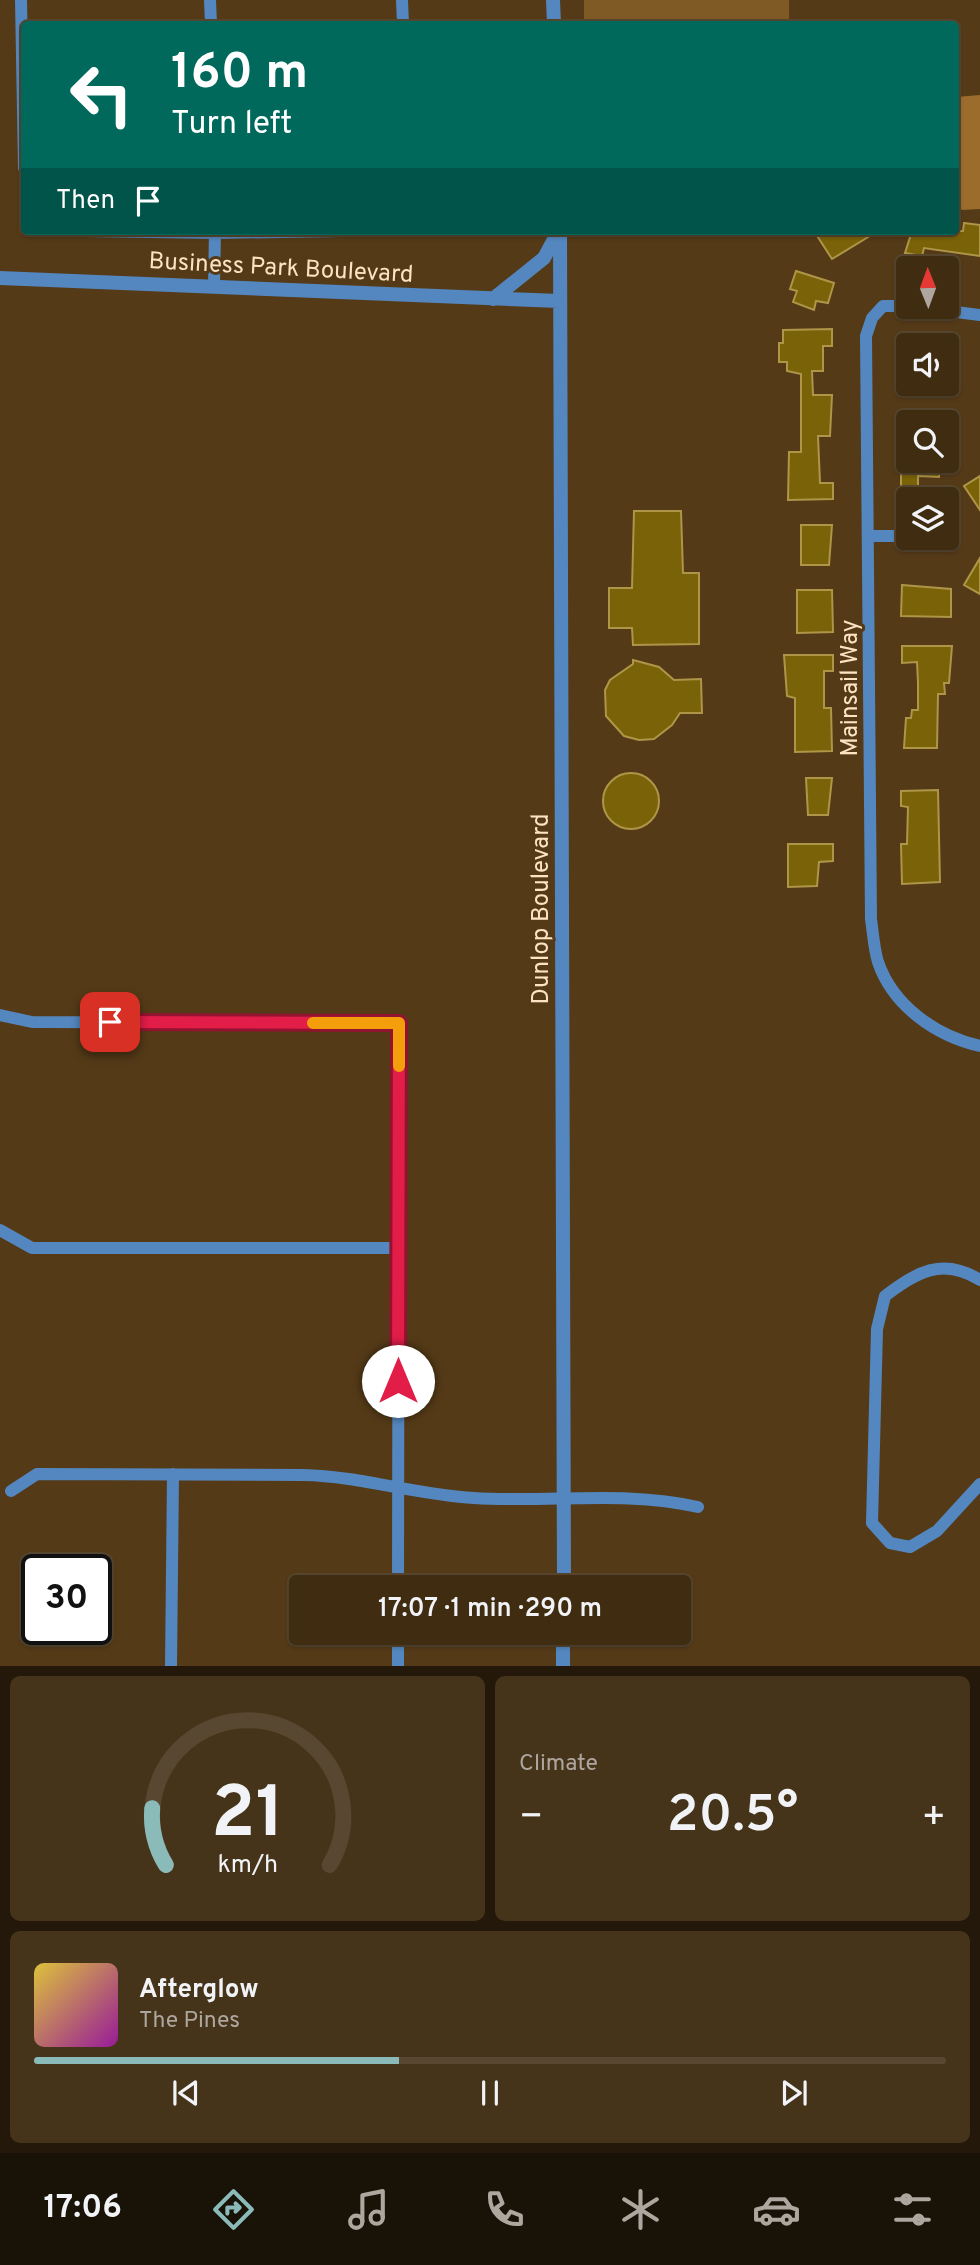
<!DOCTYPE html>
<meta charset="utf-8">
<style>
body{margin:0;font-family:Overpass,sans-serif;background:#46341a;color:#f1f3f6;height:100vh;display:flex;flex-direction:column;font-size:26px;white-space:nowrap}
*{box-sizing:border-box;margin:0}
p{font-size:23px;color:#ada79f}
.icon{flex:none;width:38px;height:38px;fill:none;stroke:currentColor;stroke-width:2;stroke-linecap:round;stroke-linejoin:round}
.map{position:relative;height:1666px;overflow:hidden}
.drawer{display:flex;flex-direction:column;gap:10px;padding:10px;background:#231809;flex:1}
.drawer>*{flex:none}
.hud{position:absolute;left:21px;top:21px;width:938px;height:214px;border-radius:7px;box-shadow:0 2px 5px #0004,0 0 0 2px #584831;background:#00695c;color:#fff;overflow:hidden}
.needle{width:46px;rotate:359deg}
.tools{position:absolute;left:896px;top:256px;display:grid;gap:14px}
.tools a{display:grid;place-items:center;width:63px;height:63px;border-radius:7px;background:#3f2c11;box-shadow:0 2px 5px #0004,0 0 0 2px #584831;font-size:35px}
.speed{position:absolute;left:21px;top:1554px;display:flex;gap:14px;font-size:35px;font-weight:700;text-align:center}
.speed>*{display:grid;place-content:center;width:91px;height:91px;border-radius:50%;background:#3f2c11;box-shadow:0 2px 5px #0004,0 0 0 2px #584831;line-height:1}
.speed .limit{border:4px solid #111;border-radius:10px;background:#fff;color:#111}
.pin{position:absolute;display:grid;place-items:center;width:60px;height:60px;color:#fff;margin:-30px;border-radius:14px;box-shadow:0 4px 10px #0006}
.me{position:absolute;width:77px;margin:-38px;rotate:0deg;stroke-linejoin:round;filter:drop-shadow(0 0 5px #0008)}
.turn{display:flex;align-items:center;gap:24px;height:147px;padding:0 35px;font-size:32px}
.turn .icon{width:91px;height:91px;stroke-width:2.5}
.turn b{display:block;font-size:49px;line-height:60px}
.then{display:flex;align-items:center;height:66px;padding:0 35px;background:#0003;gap:14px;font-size:26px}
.big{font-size:52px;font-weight:600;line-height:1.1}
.drawer .widget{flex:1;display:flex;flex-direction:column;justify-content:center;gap:10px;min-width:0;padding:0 24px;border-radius:10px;background:#46341a}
.drawer .dial{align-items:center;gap:0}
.dial svg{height:182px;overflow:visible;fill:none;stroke:#584831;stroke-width:7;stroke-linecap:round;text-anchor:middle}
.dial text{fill:#f1f3f6;stroke:none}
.song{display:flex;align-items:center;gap:21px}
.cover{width:84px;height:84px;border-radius:10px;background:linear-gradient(135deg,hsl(50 70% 55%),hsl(300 70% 35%))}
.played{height:7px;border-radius:4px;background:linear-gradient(90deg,#8bbbb9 40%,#584831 40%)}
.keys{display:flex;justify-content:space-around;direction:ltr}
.heat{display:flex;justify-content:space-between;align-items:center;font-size:38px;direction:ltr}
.drawer .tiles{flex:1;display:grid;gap:10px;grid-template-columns:1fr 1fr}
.widget:last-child{grid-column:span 2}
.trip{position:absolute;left:289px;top:1575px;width:402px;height:70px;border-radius:7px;background:#3f2c11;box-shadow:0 2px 5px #0004,0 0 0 2px #584831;font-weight:600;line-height:70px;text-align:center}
.tabs{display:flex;height:112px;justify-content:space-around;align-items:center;background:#191207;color:#ada79f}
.tabs .icon{width:49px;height:49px}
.tabs .selected{color:#8bbbb9}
.tabs b{font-size:32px;color:#f1f3f6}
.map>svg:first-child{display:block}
</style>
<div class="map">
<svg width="980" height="1667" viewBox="0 0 980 1667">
<rect width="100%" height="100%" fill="#543a17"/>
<path fill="#805a25" d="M 584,0 L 789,0 L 789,21 L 584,24 Z"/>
<path fill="#9b6c2b" d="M 980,95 L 980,209 L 962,210 L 956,206 L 956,97 Z"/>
<path fill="#7a6209" stroke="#ae9547" stroke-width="2" d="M 964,223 L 980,225 L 980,256 L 924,248 L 922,256 L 905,253 L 912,231 L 963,231 Z
M 814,231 L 878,231 L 832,259 Z
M 796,271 L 834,283 L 828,303 L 816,301 L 814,310 L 793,302 L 797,291 L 790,289 Z
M 832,329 L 832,346 L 823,346 L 823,371 L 812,371 L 813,395 L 832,395 L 830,436 L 818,436 L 820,483 L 833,483 L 833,499 L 788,500 L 789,452 L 801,452 L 801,374 L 787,371 L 787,362 L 779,362 L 779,343 L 783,343 L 783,330 Z
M 901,460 L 940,460 L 939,477 L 918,476 L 918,487 L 901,488 Z
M 980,476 L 980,510 L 964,486 Z
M 634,511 L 681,511 L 683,573 L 699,573 L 699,644 L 633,645 L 632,628 L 609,628 L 609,588 L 632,588 Z
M 801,525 L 832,525 L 829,565 L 801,565 Z
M 980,558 L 980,594 L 964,585 Z
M 902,585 L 951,589 L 951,617 L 901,616 Z
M 797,590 L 832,590 L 833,632 L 797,633 Z
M 902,646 L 952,646 L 949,683 L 944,683 L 945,694 L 938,694 L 937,748 L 904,748 L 906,718 L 911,718 L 912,710 L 918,710 L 918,683 L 917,662 L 902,663 Z
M 784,655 L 833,655 L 833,671 L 824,671 L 824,708 L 831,708 L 832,751 L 795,752 L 795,698 L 787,696 Z
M 633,660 L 659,667 L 674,680 L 701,679 L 702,713 L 680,713 L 672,725 L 654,739 L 639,740 L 624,736 L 606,716 L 605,690 L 610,680 L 633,664 Z
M603 801a28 28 0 1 1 56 0a28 28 0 1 1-56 0Z
M 806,778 L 832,778 L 828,815 L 808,815 Z
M 938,790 L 940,882 L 902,884 L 901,844 L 907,844 L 908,807 L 901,806 L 901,791 Z
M 788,844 L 833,844 L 833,861 L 819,862 L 817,886 L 788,887 Z"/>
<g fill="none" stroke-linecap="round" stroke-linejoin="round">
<path stroke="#5487bf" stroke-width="12" d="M 21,0 L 24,168
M 210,0 L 211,24
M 402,0 L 403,24
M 86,231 L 215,233 L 340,231
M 214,286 L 215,231
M 908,306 L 883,306 L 872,318 L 866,336 L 871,919 C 873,933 874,949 878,962 C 893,1006 936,1036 980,1046
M 908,306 L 980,315
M 869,536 L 908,536
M 0,1015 L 32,1022 L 399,1023 L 398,1587
M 0,1230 L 32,1248 L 398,1248
M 980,1280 C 942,1256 916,1273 885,1296 L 877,1329 L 872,1523 L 890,1543 L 910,1547 L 937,1531 L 980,1484
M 11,1491 L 37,1474 L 303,1475 C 361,1476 416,1495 474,1498 C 549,1503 624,1490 698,1507
M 171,1667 L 173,1474
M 398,1667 L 398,1633"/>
<path stroke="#5487bf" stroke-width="14" d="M 553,0 L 554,24
M 560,231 L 564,1587
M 0,278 L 559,301
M 493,299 L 544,258 L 558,232
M 563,1667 L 563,1633"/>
</g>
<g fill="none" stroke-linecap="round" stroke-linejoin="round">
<g stroke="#92132f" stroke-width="18">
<path id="route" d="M 110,1022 L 399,1023 L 398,1381"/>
</g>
<use href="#route" stroke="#e11d48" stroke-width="12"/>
<path stroke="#f59e0b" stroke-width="12" d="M 313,1023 L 399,1023 L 399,1066"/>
</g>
<g text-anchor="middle" stroke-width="6" stroke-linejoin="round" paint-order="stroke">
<g font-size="24" fill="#fde2c3" stroke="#543a17">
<text transform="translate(281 267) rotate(3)" y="8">Business Park Boulevard</text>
<text transform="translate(849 688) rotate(-90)" y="8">Mainsail Way</text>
<text transform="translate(540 909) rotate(-90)" y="8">Dunlop Boulevard</text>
</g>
</g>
</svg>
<div class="tools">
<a><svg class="needle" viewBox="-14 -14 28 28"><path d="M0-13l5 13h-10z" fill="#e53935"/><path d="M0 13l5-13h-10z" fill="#ada79f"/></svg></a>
<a><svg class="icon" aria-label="sound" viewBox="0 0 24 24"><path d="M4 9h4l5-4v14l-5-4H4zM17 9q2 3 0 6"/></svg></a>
<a><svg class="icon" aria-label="search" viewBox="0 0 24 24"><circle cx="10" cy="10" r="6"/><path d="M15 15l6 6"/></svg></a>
<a><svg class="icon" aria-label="layers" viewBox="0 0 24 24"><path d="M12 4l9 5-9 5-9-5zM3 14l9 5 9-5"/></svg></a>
</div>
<div class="speed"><div class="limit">30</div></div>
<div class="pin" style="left:110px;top:1022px;background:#d93025"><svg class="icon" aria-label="arrive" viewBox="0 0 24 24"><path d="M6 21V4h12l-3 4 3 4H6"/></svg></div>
<svg class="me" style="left:398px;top:1381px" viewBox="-20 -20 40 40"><circle r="19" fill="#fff"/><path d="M0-13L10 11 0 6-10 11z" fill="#e11d48"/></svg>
<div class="trip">17:07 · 1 min · 290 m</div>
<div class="hud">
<div class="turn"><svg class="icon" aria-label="left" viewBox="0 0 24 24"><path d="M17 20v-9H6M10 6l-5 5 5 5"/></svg><div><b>160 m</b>Turn left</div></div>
<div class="then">Then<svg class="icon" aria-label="arrive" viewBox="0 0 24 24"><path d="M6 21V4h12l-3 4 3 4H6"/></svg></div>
</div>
</div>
<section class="drawer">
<div class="tiles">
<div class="widget dial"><svg viewBox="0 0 100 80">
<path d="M14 69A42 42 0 1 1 86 69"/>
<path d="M14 69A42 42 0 0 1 8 44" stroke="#8bbbb9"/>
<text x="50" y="56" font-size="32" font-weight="700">21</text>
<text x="50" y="72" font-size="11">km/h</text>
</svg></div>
<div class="widget"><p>Climate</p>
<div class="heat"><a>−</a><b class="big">20.5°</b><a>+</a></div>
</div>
<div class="widget">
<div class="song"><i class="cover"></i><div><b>Afterglow</b><p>The Pines</p></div></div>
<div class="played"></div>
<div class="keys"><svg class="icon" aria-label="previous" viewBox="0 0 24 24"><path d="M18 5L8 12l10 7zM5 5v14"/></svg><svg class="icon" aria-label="pause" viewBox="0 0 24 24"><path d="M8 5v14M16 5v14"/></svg><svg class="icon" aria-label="next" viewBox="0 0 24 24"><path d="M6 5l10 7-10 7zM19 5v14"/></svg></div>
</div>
</div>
</section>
<nav class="tabs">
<b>17:06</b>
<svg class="icon selected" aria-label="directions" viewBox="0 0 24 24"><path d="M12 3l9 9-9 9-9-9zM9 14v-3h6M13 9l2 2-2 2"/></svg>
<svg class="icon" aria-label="music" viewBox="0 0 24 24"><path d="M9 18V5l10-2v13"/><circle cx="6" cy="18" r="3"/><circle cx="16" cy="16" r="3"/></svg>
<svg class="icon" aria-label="phone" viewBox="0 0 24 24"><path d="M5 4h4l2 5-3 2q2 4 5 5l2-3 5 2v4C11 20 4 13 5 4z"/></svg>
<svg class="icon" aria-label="climate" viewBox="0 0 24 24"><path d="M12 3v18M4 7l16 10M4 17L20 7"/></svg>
<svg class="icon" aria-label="car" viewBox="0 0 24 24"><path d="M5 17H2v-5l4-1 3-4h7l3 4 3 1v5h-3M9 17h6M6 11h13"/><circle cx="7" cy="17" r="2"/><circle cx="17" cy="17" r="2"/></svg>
<svg class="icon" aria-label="filters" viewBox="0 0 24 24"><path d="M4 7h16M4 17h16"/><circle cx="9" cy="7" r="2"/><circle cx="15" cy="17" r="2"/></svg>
</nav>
